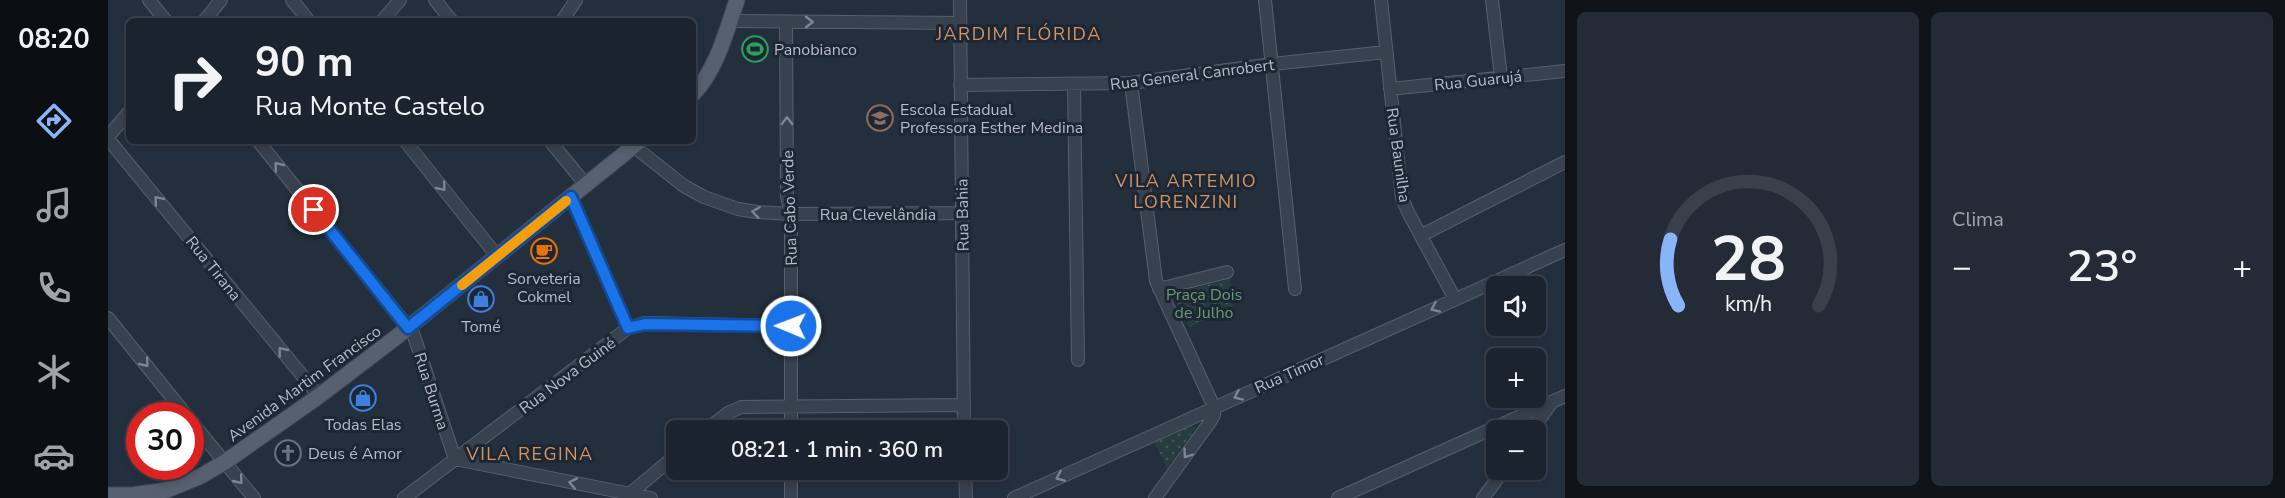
<!DOCTYPE html>
<html lang="pt">
<meta charset="utf-8">
<style>
body{margin:0;font-family:"Nunito Sans",sans-serif;background:#242b36;color:#f1f3f6;height:100vh;display:flex;flex-direction:column;font-size:22px;white-space:nowrap}
*{box-sizing:border-box;margin:0}
p{font-size:20px;color:#a0a4aa}
.icon{flex:none;width:33px;height:33px;fill:none;stroke:currentColor;stroke-width:2;stroke-linecap:round;stroke-linejoin:round}
.map{position:relative;flex:1;overflow:hidden}
.details{display:flex;flex-direction:column;gap:12px;padding:12px;background:#0f1319;width:720px}
.details>*{flex:none}
.hud{position:absolute;left:18px;top:18px;width:570px;height:126px;border-radius:9px;box-shadow:0 3px 9px #0003,0 0 0 2px #39404a;background:#1b232e;color:#f1f3f6;overflow:hidden}
.controls{position:absolute;left:1378px;top:276px;display:grid;gap:12px}
.controls a{display:grid;place-items:center;width:60px;height:60px;border-radius:9px;background:#1b232e;box-shadow:0 3px 9px #0003,0 0 0 2px #39404a;font-size:30px}
.speed{position:absolute;left:18px;top:402px;display:flex;gap:12px;font-size:30px;font-weight:700;text-align:center}
.speed>*{display:grid;place-content:center;width:78px;height:78px;border-radius:50%;background:#1b232e;box-shadow:0 3px 9px #0003,0 0 0 2px #39404a;line-height:1}
.speed .limit{border:9px solid #d22;background:#fff;color:#111}
.pin{position:absolute;display:grid;place-items:center;width:51px;height:51px;color:#fff;margin:-26px;border:3px solid #fff;border-radius:50%;box-shadow:0 2px 6px #0007}
.me{position:absolute;width:66px;margin:-33px;rotate:271deg;stroke-linejoin:round;filter:drop-shadow(0 0 4px #0008)}
.turn{display:flex;align-items:center;gap:21px;height:126px;padding:0 30px;font-size:27px}
.turn .icon{width:78px;height:78px;stroke-width:2.5}
.turn b{display:block;font-size:42px;line-height:51px}
.big{font-size:45px;font-weight:600;line-height:1.1}
.details .widget{flex:1;display:flex;flex-direction:column;justify-content:center;gap:9px;min-width:0;padding:0 21px;border-radius:9px;background:#242b36}
.details .dial{align-items:center;gap:0}
.dial svg{height:156px;overflow:visible;fill:none;stroke:#39404a;stroke-width:7;stroke-linecap:round;text-anchor:middle}
.dial text{fill:#f1f3f6;stroke:none}
.heat{display:flex;justify-content:space-between;align-items:center;font-size:33px;direction:ltr}
.details .tiles{flex:1;display:grid;gap:12px;grid-template-columns:repeat(2,1fr)}
.trip{position:absolute;left:558px;top:420px;width:342px;height:60px;border-radius:9px;background:#1b232e;box-shadow:0 3px 9px #0003,0 0 0 2px #39404a;font-weight:600;line-height:60px;text-align:center}
main{display:flex;flex:1;min-height:0}
.tabs{display:flex;flex-direction:column;width:108px;justify-content:space-around;align-items:center;background:#0b0e12;color:#a0a4aa}
.tabs .icon{width:42px;height:42px}
.tabs .current{color:#8ab4f8}
.tabs b{font-size:27px;color:#f1f3f6}
.map>svg:first-child{display:block}
</style>
<main>
<nav class="tabs">
<b>08:20</b>
<svg class="icon current" aria-label="directions" viewBox="0 0 24 24"><path d="M12 3l9 9-9 9-9-9zM9 14v-3h6M13 9l2 2-2 2"/></svg>
<svg class="icon" aria-label="music" viewBox="0 0 24 24"><path d="M9 18V5l10-2v13"/><circle cx="6" cy="18" r="3"/><circle cx="16" cy="16" r="3"/></svg>
<svg class="icon" aria-label="phone" viewBox="0 0 24 24"><path d="M5 4h4l2 5-3 2q2 4 5 5l2-3 5 2v4C11 20 4 13 5 4z"/></svg>
<svg class="icon" aria-label="climate" viewBox="0 0 24 24"><path d="M12 3v18M4 7l16 10M4 17L20 7"/></svg>
<svg class="icon" aria-label="car" viewBox="0 0 24 24"><path d="M5 17H2v-5l4-1 3-4h7l3 4 3 1v5h-3M9 17h6M6 11h13"/><circle cx="7" cy="17" r="2"/><circle cx="17" cy="17" r="2"/></svg>
</nav>
<div class="map">
<svg width="1457" height="498" viewBox="0 0 1457 498">
<defs>
<pattern id="park-dots" width="8" height="8" patternUnits="userSpaceOnUse" patternTransform="scale(1.5)"><rect width="8" height="8" fill="#263c3f"/><path d="M2 2h.1M6 6h.1" fill="none" stroke="#435659" stroke-width="1.8" stroke-linecap="round"/></pattern>
</defs>
<rect width="100%" height="100%" fill="#242f3e"/>
<path fill="url(#park-dots)" d="M 1122,279 L 1125,313 L 1096,320 L 1082,327 L 1067,298 L 1068,293 Z
M 1084,425 L 1088,428 L 1059,468 L 1046,442 Z"/>
<g fill="none" stroke-linecap="round" stroke-linejoin="round">
<g stroke="#565f6c" stroke-width="14">
<path id="minor" d="M 41,0 L 58,21
M 184,0 L 201,21
M 327,0 L 344,21
M 852,0 L 856,430
M 1157,0 L 1187,289
M 1273,0 L 1294,198 L 1300,212 L 1347,299
M 1384,0 L 1393,77
M 96,21 L 113,0
M 274,21 L 292,0
M 454,21 L 468,0
M 622,21 L 852,23
M 678,22 L 679,197 L 683,214 L 683,430
M 1023,83 L 1048,281 L 1106,407 L 1106,415 L 1102,422 L 1047,498
M 852,85 L 1023,83 L 1164,64 L 1278,52
M 966,85 L 970,360
M 1282,89 L 1457,71
M 0,137 L 21,112
M 0,139 L 211,396
M 150,141 L 305,333 L 347,459 L 543,498
M 297,141 L 389,256
M 442,141 L 478,185
M 519,141 L 576,186 L 596,197 L 630,209 L 649,212 L 683,214 L 854,213
M 463,197 L 520,328
M 1314,235 L 1457,162
M 1051,289 L 1119,272
M 0,318 L 79,416
M 82,420 L 146,498
M 598,430 L 620,413 L 633,407 L 855,405
M 1424,430 L 1444,402
M 683,470 L 683,498
M 857,470 L 858,498
M 518,497 L 568,455
M 296,498 L 520,328 L 537,323 L 683,326
M 906,498 L 1457,250
M 1230,498 L 1457,396
M 1375,498 L 1396,470"/>
</g>
<g stroke="#414a57" stroke-width="17">
<path id="major" d="M 585,94 C 609,69 618,32 629,0
M 0,495 L 25,495 L 59,490 L 91,477 L 117,462 L 211,396 L 291,335 L 532,141"/>
</g>
<use href="#minor" stroke="#38414e" stroke-width="12"/>
<use href="#major" stroke="#56606e" stroke-width="15"/>
</g>
<defs><path id="oneway-chevron" d="M-2-3.5L2.5 0L-2 3.5" fill="none" stroke-width="1.6" stroke-linecap="round" stroke-linejoin="round" transform="scale(1.5)"/></defs>
<g stroke="#7c8592">
<use href="#oneway-chevron" transform="translate(701 22)"/>
<use href="#oneway-chevron" transform="translate(679 121) rotate(-90)"/>
<use href="#oneway-chevron" transform="translate(170 166) rotate(-129)"/>
<use href="#oneway-chevron" transform="translate(334 187) rotate(51)"/>
<use href="#oneway-chevron" transform="translate(50 200) rotate(-130)"/>
<use href="#oneway-chevron" transform="translate(648 212) rotate(-172)"/>
<use href="#oneway-chevron" transform="translate(1327 308) rotate(156)"/>
<use href="#oneway-chevron" transform="translate(174 351) rotate(-129)"/>
<use href="#oneway-chevron" transform="translate(37 363) rotate(51)"/>
<use href="#oneway-chevron" transform="translate(1130 396) rotate(156)"/>
<use href="#oneway-chevron" transform="translate(1079 454) rotate(126)"/>
<use href="#oneway-chevron" transform="translate(952 477) rotate(156)"/>
<use href="#oneway-chevron" transform="translate(131 480) rotate(51)"/>
<use href="#oneway-chevron" transform="translate(465 483) rotate(-169)"/>
</g>
<g fill="none" stroke-linecap="round" stroke-linejoin="round">
<g stroke="#114b97" stroke-width="15">
<path id="route" d="M 206,210 L 300,328 L 463,197 L 520,328 L 537,324 L 683,326"/>
</g>
<use href="#route" stroke="#1a73e8" stroke-width="10"/>
<path stroke="#f59e0b" stroke-width="10" d="M 354,285 L 458,201"/>
</g>
<defs>
<g id="stadium-ring" transform="scale(1.35)"><circle r="9.5" fill="#1d2633" stroke="#2e9e5b" stroke-width="1.5"/><path d="M0-5a6.5 5 0 1 0 0 10a6.5 5 0 1 0 0-10ZM-3.5-1.8h7v3.6h-7Z" fill="#2e9e5b"/></g>
<g id="school-ring" transform="scale(1.35)"><circle r="9.5" fill="#1d2633" stroke="#8d6e63" stroke-width="1.5"/><path d="M0-5L7-2L0 1L-7-2ZM-4 1L0 2.5L4 1V4Q0 6-4 4Z" fill="#8d6e63"/></g>
<g id="cafe-ring" transform="scale(1.35)"><circle r="9.5" fill="#1d2633" stroke="#e8710a" stroke-width="1.5"/><path d="M-5.5-4.5H6V0H3Q3 3.5 0 3.5H-2.5Q-5.5 3.5-5.5 0ZM3-3.2v2h1.7v-2ZM-6 4.5H4V6H-6Z" fill="#e8710a"/></g>
<g id="shop-ring" transform="scale(1.35)"><circle r="9.5" fill="#1d2633" stroke="#3f7fe0" stroke-width="1.5"/><path d="M-5-2.5h2.3a2.7 3.5 0 0 1 5.4 0H5L5.5 6h-11ZM-1.5-2.5h3a1.5 2.3 0 0 0-3 0Z" fill="#3f7fe0"/></g>
<g id="church-ring" transform="scale(1.35)"><circle r="9.5" fill="#1d2633" stroke="#6b7280" stroke-width="1.5"/><path d="M-1.2-6h2.4v3.5h3.3v2.4h-3.3V6h-2.4V-.1h-3.3v-2.4h3.3Z" fill="#6b7280"/></g>
</defs>
<g fill-rule="evenodd">
<use href="#stadium-ring" x="647" y="49"/>
<use href="#school-ring" x="772" y="118"/>
<use href="#cafe-ring" x="436" y="251"/>
<use href="#shop-ring" x="373" y="299"/>
<use href="#shop-ring" x="255" y="398"/>
<use href="#church-ring" x="180" y="453"/>
</g>
<g text-anchor="middle" stroke-width="6" stroke-linejoin="round" paint-order="stroke">
<g font-size="16" fill="#b4bcc9" stroke="#1d2633" text-anchor="start">
<text x="666" y="55">Panobianco</text>
<text x="792" y="115">Escola Estadual<tspan x="792" dy="18">Professora Esther Medina</tspan></text>
<text x="436" y="284" text-anchor="middle">Sorveteria<tspan x="436" dy="18">Cokmel</tspan></text>
<text x="373" y="332" text-anchor="middle">Tomé</text>
<text x="255" y="430" text-anchor="middle">Todas Elas</text>
<text x="200" y="459">Deus é Amor</text>
</g>
<g font-size="16" fill="#b4bcc9" stroke="#1d2633">
<text transform="translate(1084 74) rotate(-7)" y="6">Rua General Canrobert</text>
<text transform="translate(1370 80) rotate(-6)" y="6">Rua Guarujá</text>
<text transform="translate(1291 155) rotate(82)" y="6">Rua Baunilha</text>
<text transform="translate(681 208) rotate(-92)" y="6">Rua Cabo Verde</text>
<text x="770" y="220">Rua Clevelândia</text>
<text transform="translate(854 215) rotate(-91)" y="6">Rua Bahia</text>
<text transform="translate(106 268) rotate(51)" y="6">Rua Tirana</text>
<text transform="translate(1181 373) rotate(-24)" y="6">Rua Timor</text>
<text transform="translate(459 375) rotate(-37)" y="6">Rua Nova Guiné</text>
<text transform="translate(196 383) rotate(-36)" y="6">Avenida Martim Francisco</text>
<text transform="translate(324 391) rotate(72)" y="6">Rua Burma</text>
</g>
<g font-size="16" fill="#6b9a76" stroke="#1d2633">
<text x="1096" y="300">Praça Dois<tspan x="1096" dy="18">de Julho</tspan></text>
</g>
<g font-size="18" letter-spacing="1.5" fill="#d59563" stroke="#1d2633">
<text x="911" y="40">JARDIM FLÓRIDA</text>
<text x="1078" y="187">VILA ARTEMIO<tspan x="1078" dy="21">LORENZINI</tspan></text>
<text x="422" y="460">VILA REGINA</text>
</g>
</g>
</svg>
<div class="controls">
<a><svg class="icon" aria-label="sound" viewBox="0 0 24 24"><path d="M4 9h4l5-4v14l-5-4H4zM17 9q2 3 0 6"/></svg></a>
<a>+</a>
<a>−</a>
</div>
<div class="speed"><div class="limit">30</div></div>
<div class="pin" style="left:206px;top:210px;background:#d93025"><svg class="icon" aria-label="arrive" viewBox="0 0 24 24"><path d="M6 21V4h12l-3 4 3 4H6"/></svg></div>
<svg class="me" style="left:683px;top:326px" viewBox="-20 -20 40 40"><circle r="17" fill="#1a73e8" stroke="#fff" stroke-width="3"/><path d="M0-11L8 9 0 5-8 9z" fill="#fff"/></svg>
<div class="trip">08:21 · 1 min · 360 m</div>
<div class="hud">
<div class="turn"><svg class="icon" aria-label="right" viewBox="0 0 24 24"><path d="M7 20v-9h11M14 6l5 5-5 5"/></svg><div><b>90 m</b>Rua Monte Castelo</div></div>
</div>
</div>
<section class="details">
<div class="tiles">
<div class="widget dial"><svg viewBox="0 0 100 80">
<path d="M14 69A42 42 0 1 1 86 69"/>
<path d="M14 69A42 42 0 0 1 10 35" stroke="#8ab4f8"/>
<text x="50" y="56" font-size="32" font-weight="700">28</text>
<text x="50" y="72" font-size="11">km/h</text>
</svg></div>
<div class="widget"><p>Clima</p>
<div class="heat"><a>−</a><b class="big">23°</b><a>+</a></div>
</div>
</div>
</section>
</main>
